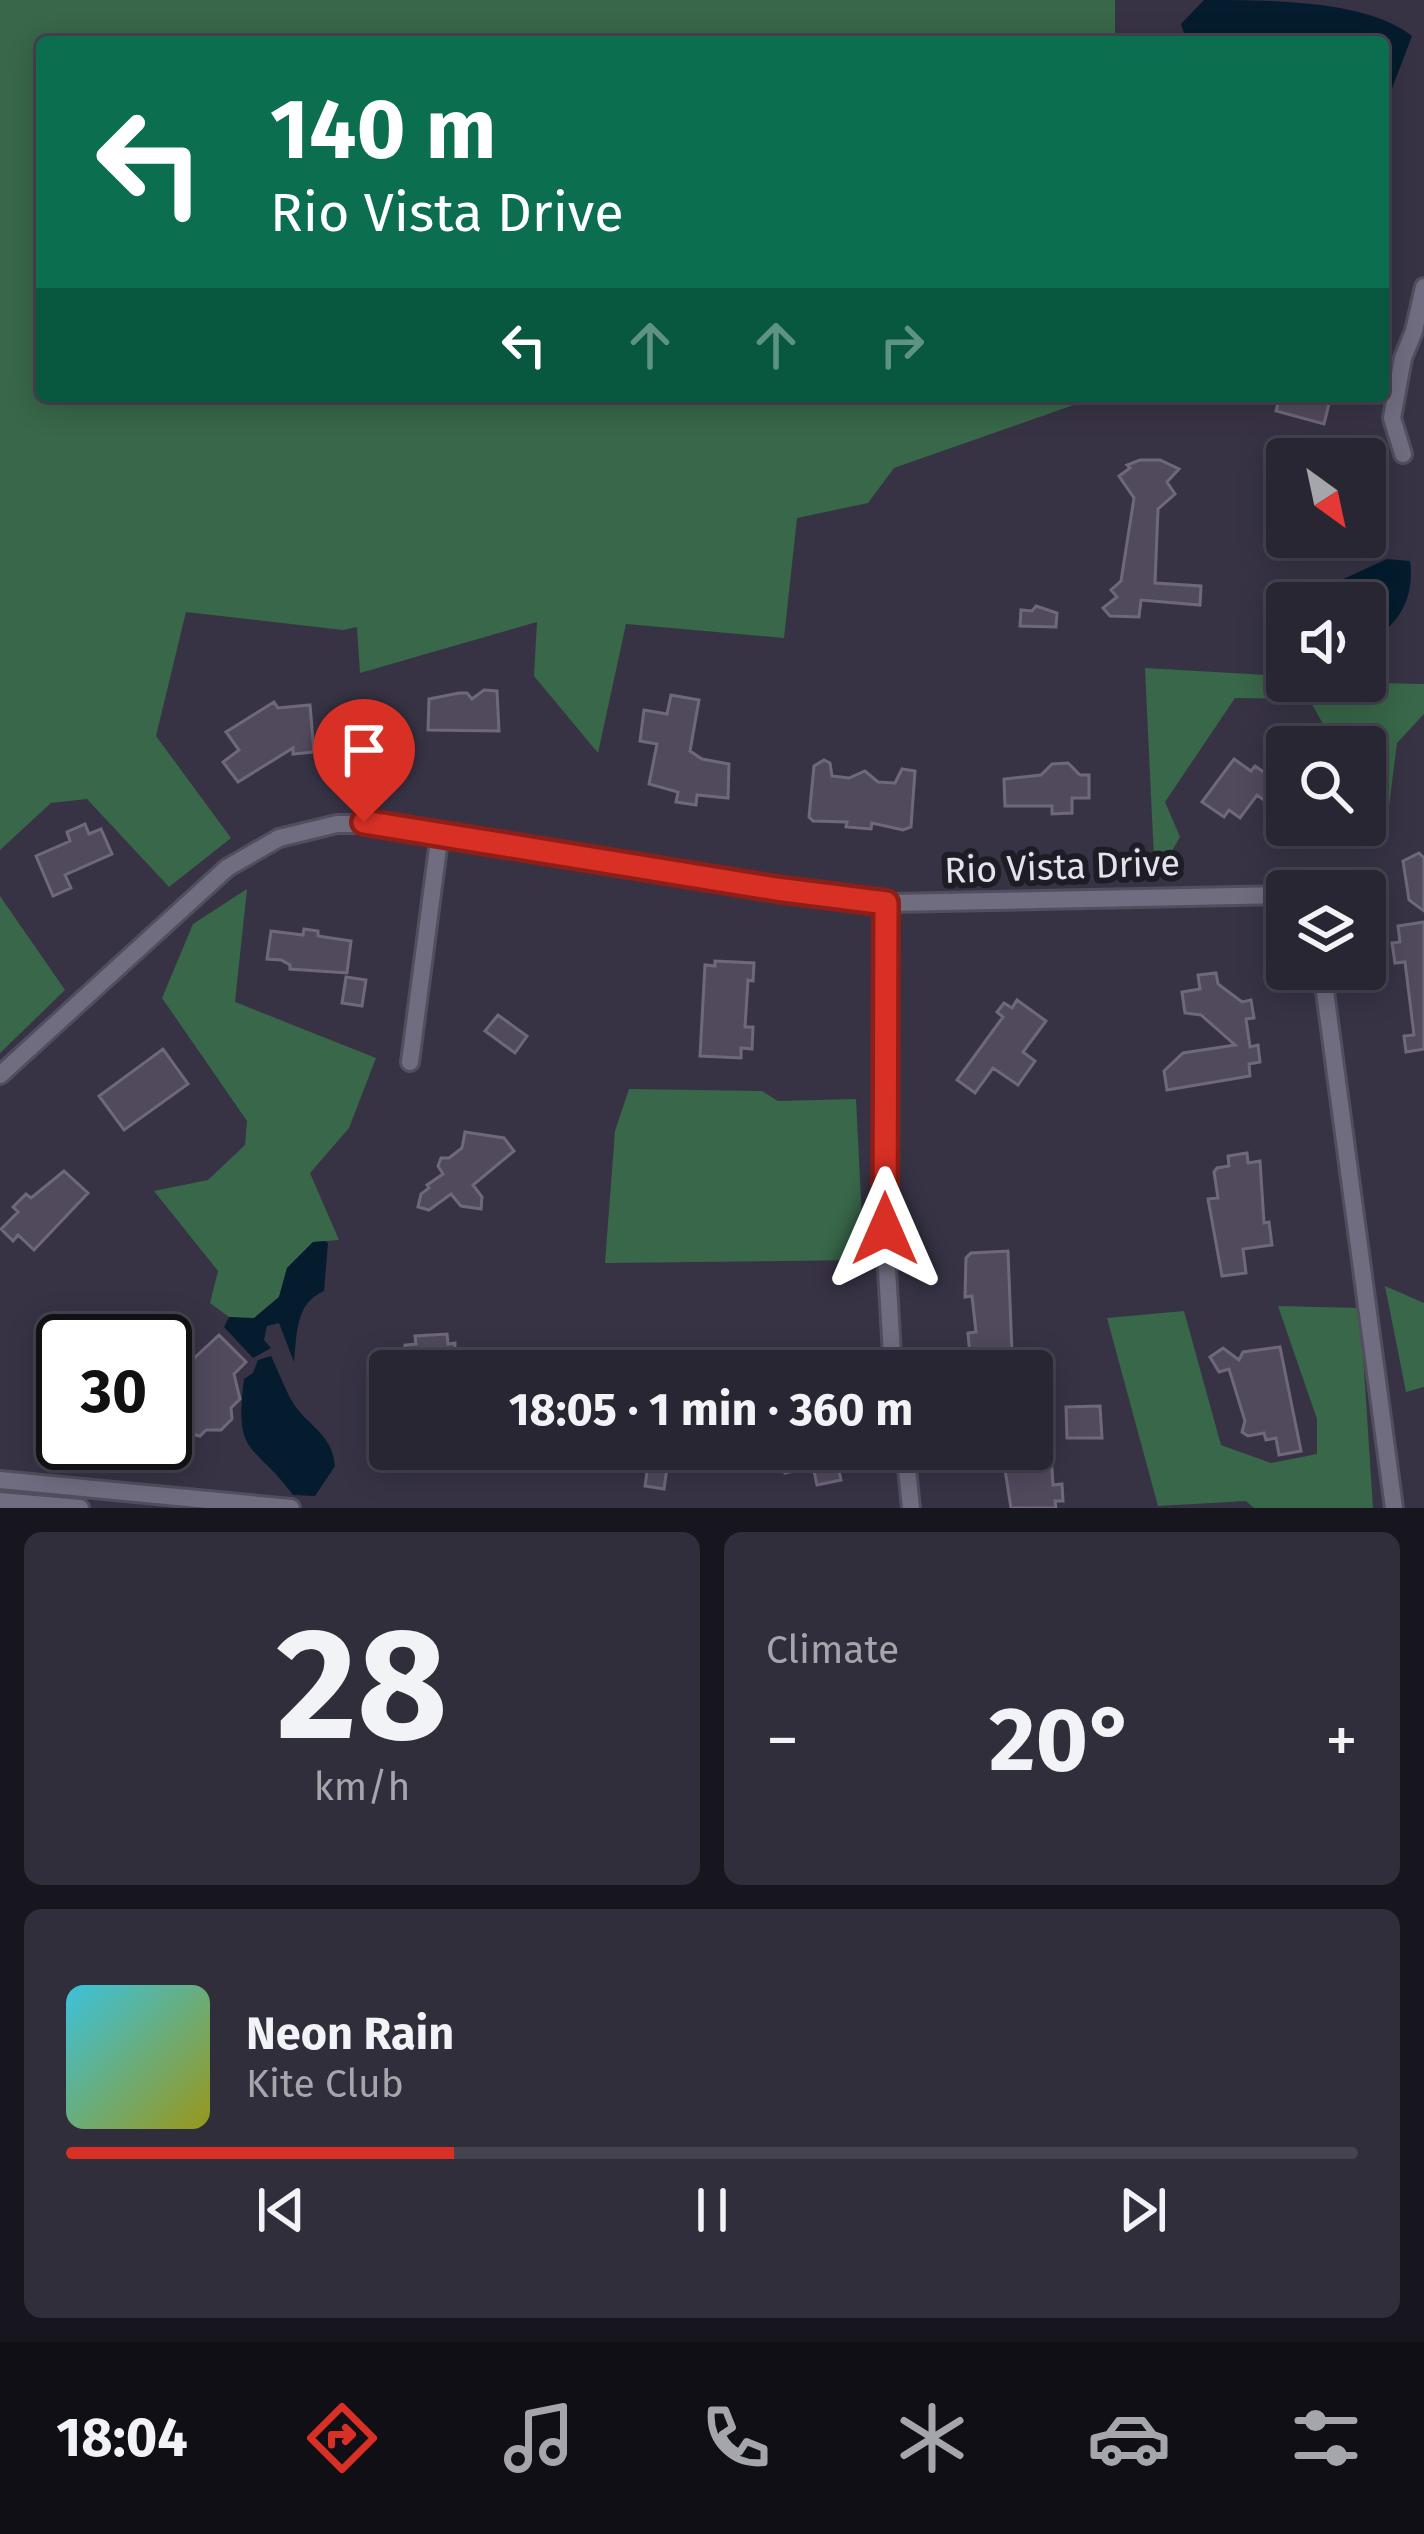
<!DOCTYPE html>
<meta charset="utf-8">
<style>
body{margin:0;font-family:"Fira Sans",sans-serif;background:#312e3c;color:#f1f3f6;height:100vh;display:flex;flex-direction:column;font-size:45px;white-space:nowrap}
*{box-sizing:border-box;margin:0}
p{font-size:39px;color:#a5a5ac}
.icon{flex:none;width:66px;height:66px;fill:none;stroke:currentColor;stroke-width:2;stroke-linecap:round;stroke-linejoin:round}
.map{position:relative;height:1508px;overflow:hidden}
.drawer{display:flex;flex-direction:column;gap:24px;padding:24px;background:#17151d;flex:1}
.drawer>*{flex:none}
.hud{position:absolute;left:36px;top:36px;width:1353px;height:366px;border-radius:12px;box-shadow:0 6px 30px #0003,0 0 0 3px #45434f;background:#0b6e4f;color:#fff;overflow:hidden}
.needle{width:78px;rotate:147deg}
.controls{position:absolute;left:1266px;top:438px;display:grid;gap:24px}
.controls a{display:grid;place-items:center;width:120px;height:120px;border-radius:12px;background:#292634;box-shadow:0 6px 30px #0003,0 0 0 3px #45434f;font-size:60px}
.speed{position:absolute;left:36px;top:1314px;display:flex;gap:24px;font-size:60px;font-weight:700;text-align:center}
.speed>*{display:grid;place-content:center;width:156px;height:156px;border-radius:50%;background:#292634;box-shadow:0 6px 30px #0003,0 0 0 3px #45434f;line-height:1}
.speed .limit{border:6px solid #111;border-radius:18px;background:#fff;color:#111}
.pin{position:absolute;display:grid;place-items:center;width:102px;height:102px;color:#fff;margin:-123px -51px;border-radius:50% 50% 50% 0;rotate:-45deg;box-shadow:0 0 12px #0007}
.pin .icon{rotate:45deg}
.me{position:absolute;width:132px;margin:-66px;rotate:0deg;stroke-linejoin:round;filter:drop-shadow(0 0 9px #0008)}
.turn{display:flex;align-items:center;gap:42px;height:252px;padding:0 36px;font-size:54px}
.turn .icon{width:156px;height:156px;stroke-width:2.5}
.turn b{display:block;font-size:84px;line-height:102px}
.lanes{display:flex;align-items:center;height:114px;padding:0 36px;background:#0003;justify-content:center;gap:60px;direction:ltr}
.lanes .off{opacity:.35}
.big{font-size:90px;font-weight:700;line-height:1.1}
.drawer .tile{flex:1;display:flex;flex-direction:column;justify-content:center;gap:18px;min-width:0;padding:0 42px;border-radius:18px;background:#312e3c}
.drawer .dial{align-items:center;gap:0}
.dial b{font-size:156px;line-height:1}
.song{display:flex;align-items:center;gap:36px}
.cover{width:144px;height:144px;border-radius:18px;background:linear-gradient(135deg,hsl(190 70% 55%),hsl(60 70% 35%))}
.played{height:12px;border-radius:6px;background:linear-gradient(90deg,#d93025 30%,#45434f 30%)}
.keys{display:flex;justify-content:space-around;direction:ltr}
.heat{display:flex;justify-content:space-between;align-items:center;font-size:66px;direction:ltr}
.drawer .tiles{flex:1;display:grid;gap:24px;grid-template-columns:1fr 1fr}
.tile:last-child{grid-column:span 2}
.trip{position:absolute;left:369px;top:1350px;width:684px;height:120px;border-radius:12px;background:#292634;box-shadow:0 6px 30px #0003,0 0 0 3px #45434f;font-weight:700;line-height:120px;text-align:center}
.tab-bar{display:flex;height:192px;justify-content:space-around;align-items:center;background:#100f15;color:#a5a5ac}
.tab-bar .icon{width:84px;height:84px}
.tab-bar .on{color:#d93025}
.tab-bar b{font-size:54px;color:#f1f3f6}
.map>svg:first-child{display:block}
</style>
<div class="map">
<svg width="1424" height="1508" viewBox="0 0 1424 1508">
<rect width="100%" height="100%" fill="#373345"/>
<path fill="#386749" d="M 0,0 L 1115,0 L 1115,42 L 42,42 L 42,396 L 1099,396 L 894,468 L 868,503 L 797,518 L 784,638 L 626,624 L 598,753 L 534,676 L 537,622 L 360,673 L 357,627 L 343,630 L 186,612 L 156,736 L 231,838 L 169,887 L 87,799 L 51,803 L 0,850 Z
M 1145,668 L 1287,676 L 1287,681 L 1424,684 L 1424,714 L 1397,743 L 1385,838 L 1324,838 L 1319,825 L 1365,825 L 1365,747 L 1336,747 L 1309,699 L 1235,698 L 1165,802 L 1180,837 L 1155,880 Z
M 247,889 L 235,1002 L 376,1058 L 349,1128 L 310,1173 L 339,1240 L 313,1242 L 287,1268 L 279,1297 L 253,1319 L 229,1317 L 210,1303 L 218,1271 L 154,1191 L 208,1180 L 245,1145 L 247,1121 L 162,998 L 193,924 Z
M 0,896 L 65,990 L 0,1053 Z
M 629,1089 L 762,1091 L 778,1101 L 856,1099 L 864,1260 L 605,1263 L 615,1131 Z
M 1385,1286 L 1424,1303 L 1424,1387 L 1406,1392 Z
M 1278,1306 L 1360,1308 L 1373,1508 L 1254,1508 L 1246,1501 L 1158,1506 L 1107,1318 L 1184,1311 L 1221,1445 L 1271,1463 L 1317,1454 L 1317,1419 Z"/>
<path fill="#041c2d" d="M 1204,0 C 1268,0 1367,0 1412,36 L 1383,112 L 1383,42 L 1187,42 L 1181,24 Z
M 1387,559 L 1410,561 C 1415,600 1398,626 1365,645 L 1365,603 L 1309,603 L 1329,593 L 1337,582 Z
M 325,1241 L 328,1243 L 324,1291 C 295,1303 297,1335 294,1362 L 279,1323 L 267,1326 L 264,1340 L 271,1348 L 253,1358 L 224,1327 L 229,1317 L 254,1318 L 279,1297 L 287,1268 L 313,1242 Z
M 271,1356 C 279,1372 287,1396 298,1410 C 315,1430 332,1437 335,1466 L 315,1496 L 293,1495 C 253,1441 234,1458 244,1379 L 253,1373 L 258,1360 Z"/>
<path fill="#514a5d" stroke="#6f687b" stroke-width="3" d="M 1280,396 L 1331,396 L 1324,424 L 1276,411 Z
M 1140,460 L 1160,460 L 1179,469 L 1167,482 L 1175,494 L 1158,509 L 1155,583 L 1201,586 L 1200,605 L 1141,600 L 1139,617 L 1110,616 L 1103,608 L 1117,597 L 1111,590 L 1121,581 L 1134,498 L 1119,476 L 1130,468 L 1127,465 Z
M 1036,606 L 1057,613 L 1056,627 L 1020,626 L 1021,610 L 1032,611 Z
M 484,690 L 497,691 L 499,731 L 428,730 L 429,699 L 459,693 L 467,693 L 472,699 Z
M 671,695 L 699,700 L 690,751 L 702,759 L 729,764 L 728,798 L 697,795 L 696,805 L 676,802 L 678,792 L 649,784 L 657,744 L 640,741 L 644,710 L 667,714 Z
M 274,702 L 278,708 L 310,705 L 314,752 L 293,754 L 293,748 L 238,782 L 223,762 L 239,750 L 226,732 Z
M 1234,759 L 1251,771 L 1255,766 L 1287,788 L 1287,817 L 1257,795 L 1240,818 L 1229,810 L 1224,817 L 1202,802 Z
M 824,760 L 830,763 L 832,776 L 849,778 L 865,771 L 878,782 L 895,783 L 902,769 L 915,771 L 911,827 L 903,830 L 872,823 L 871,829 L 846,827 L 847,822 L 813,821 L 809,817 L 814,766 Z
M 1068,763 L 1080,775 L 1089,775 L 1089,798 L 1072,798 L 1072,813 L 1052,814 L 1052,806 L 1005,806 L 1004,779 L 1041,775 L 1052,764 Z
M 85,824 L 89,834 L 101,829 L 112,854 L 65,875 L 71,888 L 53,896 L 36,856 L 70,841 L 67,832 Z
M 1419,853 L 1424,858 L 1424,911 L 1409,900 L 1403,861 Z
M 1424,922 L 1424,1049 L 1406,1052 L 1404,1036 L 1414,1035 L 1405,962 L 1395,963 L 1392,943 L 1400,942 L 1398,926 Z
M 304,929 L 318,931 L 318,936 L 351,941 L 347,973 L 290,969 L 290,965 L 281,960 L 267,959 L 271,931 L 303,935 Z
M 715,961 L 754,963 L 753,981 L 748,980 L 745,1027 L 753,1027 L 752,1049 L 741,1048 L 741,1058 L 700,1056 L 705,965 L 715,966 Z
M 1216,973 L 1218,984 L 1242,1002 L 1251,1000 L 1254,1018 L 1246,1019 L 1250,1047 L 1258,1045 L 1260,1062 L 1249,1064 L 1250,1076 L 1167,1090 L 1164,1071 L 1183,1053 L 1235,1045 L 1201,1015 L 1185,1013 L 1182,992 L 1200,989 L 1198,975 Z
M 346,977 L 366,980 L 362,1006 L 342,1003 Z
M 1017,1000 L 1046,1021 L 1023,1052 L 1035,1061 L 1018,1085 L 993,1068 L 975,1093 L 957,1080 L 1003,1017 L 997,1012 L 1004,1003 L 1012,1008 Z
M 498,1015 L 527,1036 L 515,1053 L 485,1031 Z
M 163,1049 L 188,1084 L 124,1130 L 99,1096 Z
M 465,1132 L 504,1138 L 514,1151 L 473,1185 L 482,1197 L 481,1209 L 461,1206 L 451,1194 L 429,1210 L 418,1207 L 421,1194 L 429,1188 L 427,1185 L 443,1174 L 438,1166 L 441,1158 L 449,1158 L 462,1148 Z
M 1247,1153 L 1248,1163 L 1260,1161 L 1264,1223 L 1269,1222 L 1272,1245 L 1243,1249 L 1246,1273 L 1222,1276 L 1208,1199 L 1218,1198 L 1214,1172 L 1217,1168 L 1229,1166 L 1228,1156 Z
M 64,1171 L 88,1193 L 34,1250 L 18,1235 L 13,1241 L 1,1229 L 18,1212 L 13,1207 L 26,1194 L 31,1198 Z
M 1008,1251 L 1012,1353 L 970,1356 L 968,1333 L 976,1332 L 972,1296 L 965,1297 L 966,1258 L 971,1253 Z
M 447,1334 L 448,1344 L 455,1343 L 455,1354 L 491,1353 L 492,1371 L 389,1371 L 388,1352 L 405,1351 L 405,1345 L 416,1344 L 415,1336 Z
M 219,1335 L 246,1362 L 234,1374 L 240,1399 L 231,1408 L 232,1419 L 221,1430 L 206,1430 L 200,1436 L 171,1430 L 165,1425 L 165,1391 L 173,1383 L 181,1384 L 192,1371 L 187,1366 L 190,1362 Z
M 1280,1347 L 1301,1451 L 1279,1455 L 1276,1438 L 1266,1440 L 1264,1433 L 1248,1436 L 1242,1432 L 1245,1421 L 1229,1369 L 1219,1372 L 1210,1357 L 1223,1348 L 1239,1360 L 1243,1352 Z
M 1100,1406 L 1102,1438 L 1067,1438 L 1066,1407 Z
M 1050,1437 L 1053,1485 L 1062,1484 L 1063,1501 L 1055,1501 L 1056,1508 L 1011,1508 L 1005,1470 L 1028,1469 L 1027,1449 L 1032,1449 L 1032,1438 Z
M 780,1449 L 828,1449 L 830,1459 L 836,1458 L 841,1480 L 817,1485 L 813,1467 L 785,1473 Z
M 650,1451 L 669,1454 L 664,1489 L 645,1486 Z"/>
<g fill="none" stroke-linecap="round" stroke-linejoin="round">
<g stroke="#514f5e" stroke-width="22">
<path id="minor" d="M 1403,454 L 1392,418 L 1403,358 L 1414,331 L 1424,287
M 886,903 L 885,1236 L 893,1371
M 1322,969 L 1394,1508
M 410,1062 L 440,832
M 0,1075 L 227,868 L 279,838 L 337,824 L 392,824 L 661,871 L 891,903 L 1287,895
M 905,1449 L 911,1508
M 0,1480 L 291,1508
M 0,1501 L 80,1508"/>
</g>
<use href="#minor" stroke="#706d81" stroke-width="16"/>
</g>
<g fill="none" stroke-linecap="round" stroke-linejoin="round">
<g stroke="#8d1f18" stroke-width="30">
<path id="route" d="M 364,822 L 776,889 L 886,903 L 885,1229"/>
</g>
<use href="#route" stroke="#d93025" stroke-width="21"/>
</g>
<g text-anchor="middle" stroke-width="12" stroke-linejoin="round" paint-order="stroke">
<g font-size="36" fill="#e4e2ee" stroke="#1e1d25">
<text transform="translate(1062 866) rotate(-2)" y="13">Rio Vista Drive</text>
</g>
</g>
</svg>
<div class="controls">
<a><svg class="needle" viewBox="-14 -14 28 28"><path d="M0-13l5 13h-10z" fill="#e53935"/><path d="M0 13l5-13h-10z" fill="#a5a5ac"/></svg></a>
<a><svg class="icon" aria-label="sound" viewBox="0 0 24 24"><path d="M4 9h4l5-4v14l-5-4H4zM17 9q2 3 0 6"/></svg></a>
<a><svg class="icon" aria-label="search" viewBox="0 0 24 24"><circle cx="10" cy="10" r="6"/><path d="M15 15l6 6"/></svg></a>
<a><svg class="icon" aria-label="layers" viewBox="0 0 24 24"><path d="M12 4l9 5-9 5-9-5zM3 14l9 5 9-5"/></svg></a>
</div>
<div class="speed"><div class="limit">30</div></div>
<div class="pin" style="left:364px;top:822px;background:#d93025"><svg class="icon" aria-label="arrive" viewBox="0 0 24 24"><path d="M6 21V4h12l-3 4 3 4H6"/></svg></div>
<svg class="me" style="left:885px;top:1229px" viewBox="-20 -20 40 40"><path d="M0-17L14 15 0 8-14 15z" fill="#d93025" stroke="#fff" stroke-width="4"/></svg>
<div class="trip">18:05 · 1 min · 360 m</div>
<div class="hud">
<div class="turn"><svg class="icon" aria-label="left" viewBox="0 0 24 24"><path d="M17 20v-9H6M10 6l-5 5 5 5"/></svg><div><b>140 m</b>Rio Vista Drive</div></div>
<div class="lanes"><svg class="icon" aria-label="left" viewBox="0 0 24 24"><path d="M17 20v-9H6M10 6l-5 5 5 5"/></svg><svg class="icon off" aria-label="ahead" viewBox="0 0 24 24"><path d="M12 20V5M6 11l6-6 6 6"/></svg><svg class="icon off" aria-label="ahead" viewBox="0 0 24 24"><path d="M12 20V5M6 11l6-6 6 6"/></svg><svg class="icon off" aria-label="right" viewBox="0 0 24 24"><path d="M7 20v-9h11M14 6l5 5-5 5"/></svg></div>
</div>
</div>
<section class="drawer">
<div class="tiles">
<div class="tile dial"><b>28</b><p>km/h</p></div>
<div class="tile"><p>Climate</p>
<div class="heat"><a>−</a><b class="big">20°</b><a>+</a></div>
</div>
<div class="tile">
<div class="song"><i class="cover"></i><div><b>Neon Rain</b><p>Kite Club</p></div></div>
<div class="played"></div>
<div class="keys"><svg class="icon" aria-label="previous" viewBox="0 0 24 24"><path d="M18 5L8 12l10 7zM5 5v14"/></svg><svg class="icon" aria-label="pause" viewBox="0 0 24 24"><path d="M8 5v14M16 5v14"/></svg><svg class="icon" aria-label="next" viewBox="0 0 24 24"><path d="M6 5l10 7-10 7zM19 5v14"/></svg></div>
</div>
</div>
</section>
<nav class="tab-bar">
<b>18:04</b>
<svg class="icon on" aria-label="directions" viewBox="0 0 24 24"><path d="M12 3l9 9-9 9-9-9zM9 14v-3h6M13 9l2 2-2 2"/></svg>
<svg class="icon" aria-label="music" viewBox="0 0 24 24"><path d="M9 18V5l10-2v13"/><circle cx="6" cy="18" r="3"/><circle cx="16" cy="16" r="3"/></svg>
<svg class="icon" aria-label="phone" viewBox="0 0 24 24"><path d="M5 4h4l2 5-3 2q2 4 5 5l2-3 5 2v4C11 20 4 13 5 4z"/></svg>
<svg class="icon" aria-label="climate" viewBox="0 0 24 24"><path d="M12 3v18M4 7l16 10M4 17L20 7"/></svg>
<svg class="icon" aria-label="car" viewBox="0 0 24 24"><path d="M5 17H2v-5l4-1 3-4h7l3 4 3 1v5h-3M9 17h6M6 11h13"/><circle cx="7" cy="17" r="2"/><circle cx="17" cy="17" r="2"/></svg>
<svg class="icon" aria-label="filters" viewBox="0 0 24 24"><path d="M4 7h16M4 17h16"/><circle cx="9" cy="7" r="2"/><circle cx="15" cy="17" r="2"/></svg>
</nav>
